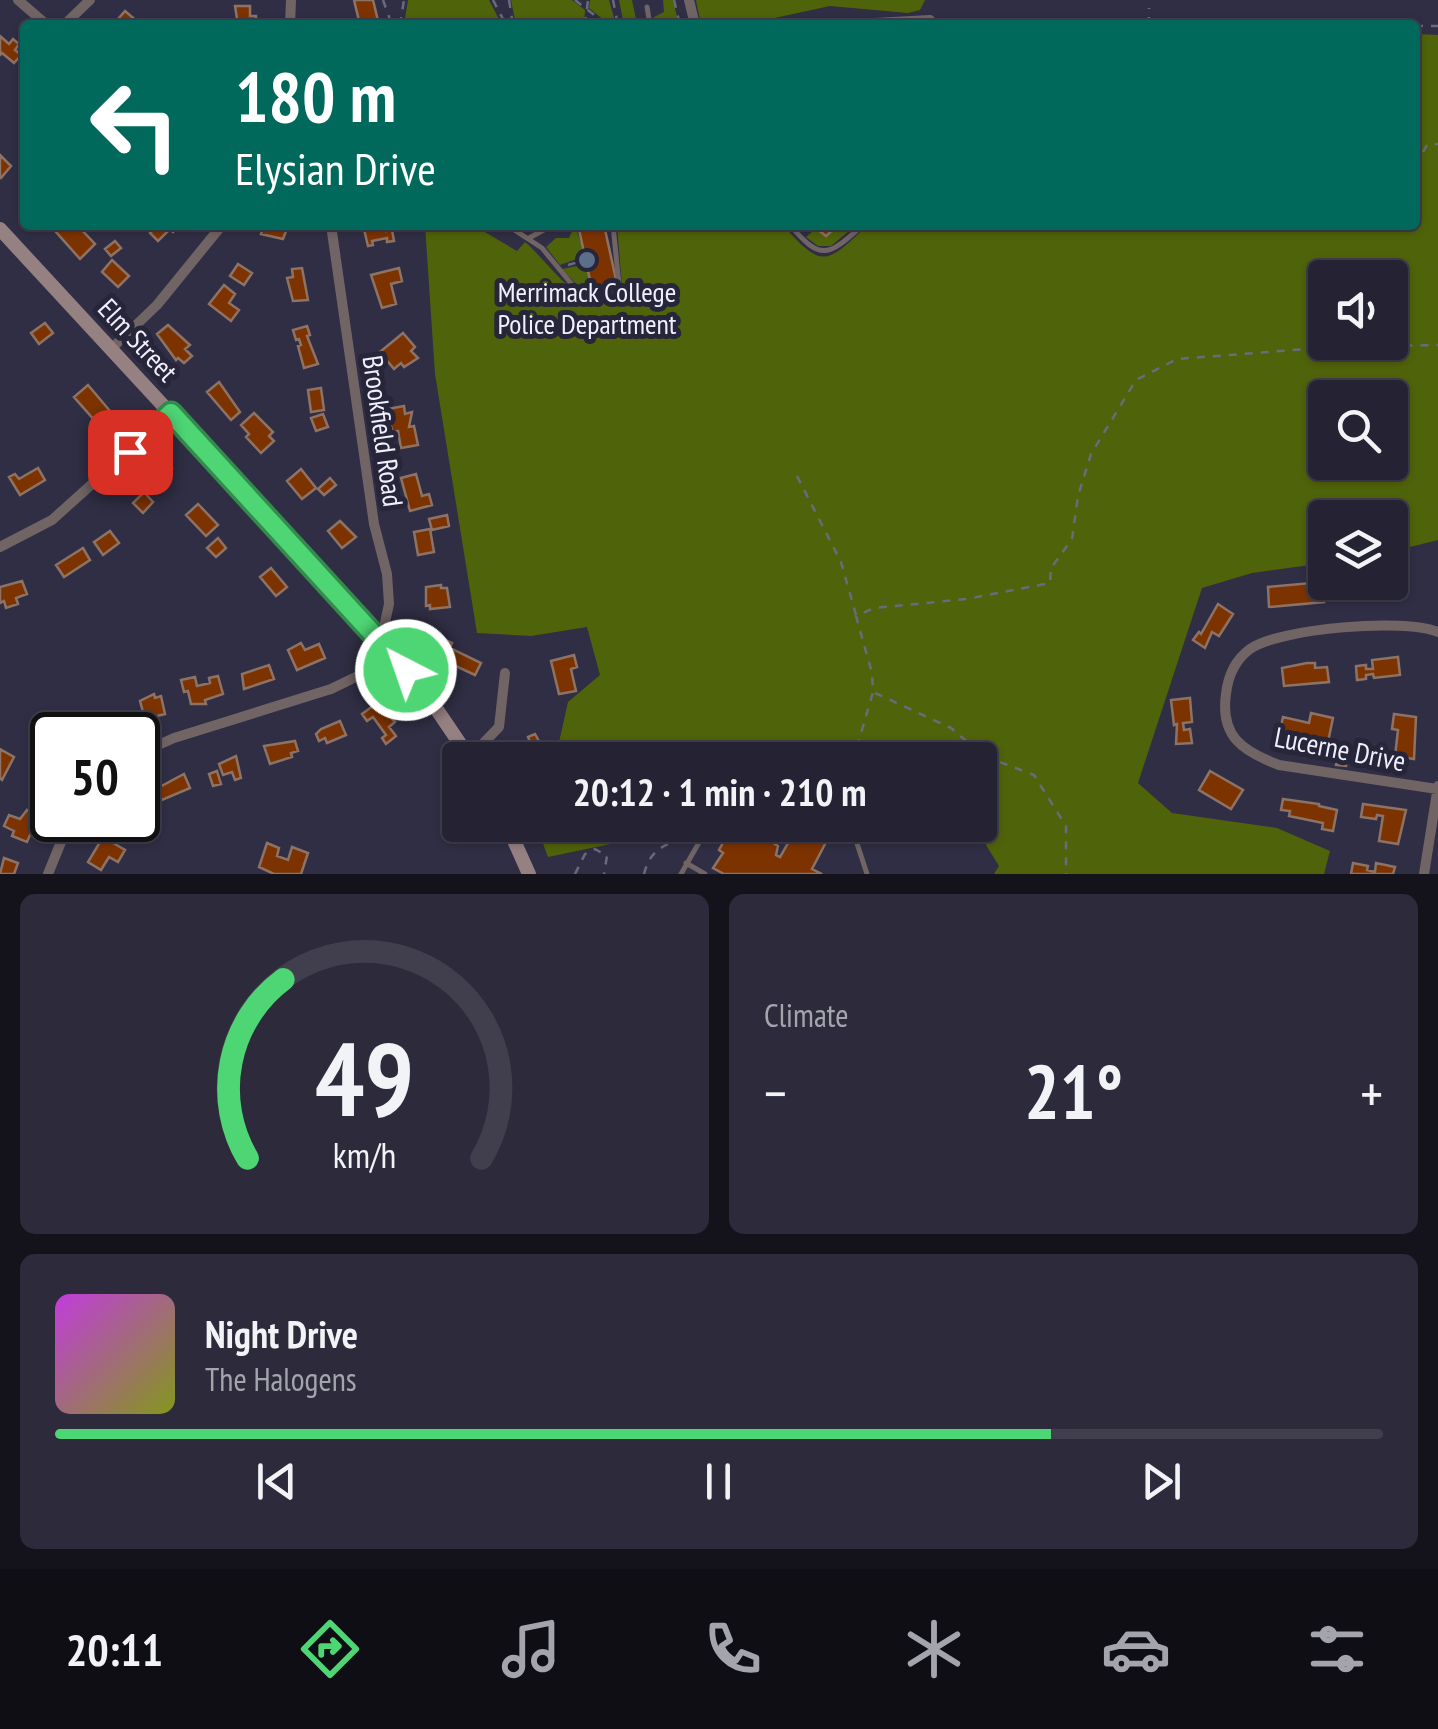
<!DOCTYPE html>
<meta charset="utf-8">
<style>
body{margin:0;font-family:"PT Sans Narrow",sans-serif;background:#2c2a3b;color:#f1f3f6;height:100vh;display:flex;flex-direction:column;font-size:38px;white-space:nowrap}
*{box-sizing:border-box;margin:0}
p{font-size:32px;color:#a3a4ac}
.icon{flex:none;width:55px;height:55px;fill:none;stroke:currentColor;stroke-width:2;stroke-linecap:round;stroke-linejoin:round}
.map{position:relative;height:874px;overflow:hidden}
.panel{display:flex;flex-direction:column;gap:20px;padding:20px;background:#14131c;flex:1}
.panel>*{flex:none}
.banner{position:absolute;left:20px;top:20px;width:1400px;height:210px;border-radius:10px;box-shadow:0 2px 8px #0004,0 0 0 2px #413f4e;background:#00695c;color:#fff;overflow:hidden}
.tools{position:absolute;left:1308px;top:260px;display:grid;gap:20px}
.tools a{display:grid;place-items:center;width:100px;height:100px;border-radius:10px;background:#242233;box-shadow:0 2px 8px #0004,0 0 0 2px #413f4e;font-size:50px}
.speed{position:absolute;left:30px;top:712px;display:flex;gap:20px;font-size:50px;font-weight:700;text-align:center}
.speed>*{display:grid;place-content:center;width:130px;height:130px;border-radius:50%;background:#242233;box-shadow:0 2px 8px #0004,0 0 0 2px #413f4e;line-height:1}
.speed .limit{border:5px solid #111;border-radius:15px;background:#fff;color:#111}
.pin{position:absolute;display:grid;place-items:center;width:85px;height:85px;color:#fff;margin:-42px;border-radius:20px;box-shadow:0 5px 15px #0006}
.me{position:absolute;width:110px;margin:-55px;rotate:319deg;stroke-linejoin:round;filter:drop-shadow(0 0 8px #0008)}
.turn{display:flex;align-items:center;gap:35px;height:210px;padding:0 50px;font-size:45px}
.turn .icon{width:130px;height:130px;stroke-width:2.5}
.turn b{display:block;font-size:70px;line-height:85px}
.big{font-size:75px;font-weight:800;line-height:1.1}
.panel .widget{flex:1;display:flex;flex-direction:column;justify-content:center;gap:15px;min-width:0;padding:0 35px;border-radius:15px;background:#2c2a3b}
.panel .dial{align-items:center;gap:0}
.dial svg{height:260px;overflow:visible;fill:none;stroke:#413f4e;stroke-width:7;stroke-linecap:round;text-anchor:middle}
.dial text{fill:#f1f3f6;stroke:none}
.song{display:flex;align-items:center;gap:30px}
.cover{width:120px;height:120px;border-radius:15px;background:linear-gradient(135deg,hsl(290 70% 55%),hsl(70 70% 35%))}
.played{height:10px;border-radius:5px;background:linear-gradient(90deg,#4ed675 75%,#413f4e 75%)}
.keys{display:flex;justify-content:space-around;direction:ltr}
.heat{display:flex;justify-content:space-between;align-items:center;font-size:55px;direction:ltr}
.panel .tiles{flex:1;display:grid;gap:20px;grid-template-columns:1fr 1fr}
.widget:last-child{grid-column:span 2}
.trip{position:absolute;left:442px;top:742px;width:555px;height:100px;border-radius:10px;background:#242233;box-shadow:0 2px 8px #0004,0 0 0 2px #413f4e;font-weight:800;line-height:100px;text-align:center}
.tab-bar{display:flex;height:160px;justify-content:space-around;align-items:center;background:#0e0e14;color:#a3a4ac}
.tab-bar .icon{width:70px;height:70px}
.tab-bar .current{color:#4ed675}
.tab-bar b{font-size:45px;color:#f1f3f6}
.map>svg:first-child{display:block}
</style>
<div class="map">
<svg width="1438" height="874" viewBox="0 0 1438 874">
<rect width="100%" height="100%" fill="#302e44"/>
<path fill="#4f630a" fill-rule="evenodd" d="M 408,0 L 489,0 L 502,25 L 404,25 Z
M 511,0 L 572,0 L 585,10 L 584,25 L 516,25 Z
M 590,0 L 609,0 L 616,25 L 610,25 L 589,8 Z
M 619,0 L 632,0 L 636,19 L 643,18 L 646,25 L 624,25 Z
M 663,0 L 673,0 L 679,25 L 653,25 L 654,17 L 664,12 Z
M 696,0 L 925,0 L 920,10 L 908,13 L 830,6 L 742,25 L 701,25 Z
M 1415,34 L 1438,35 L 1438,540 L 1390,552 L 1390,518 L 1325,518 L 1325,563 L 1252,573 L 1202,588 L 1138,783 L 1172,813 L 1277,828 L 1330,851 L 1324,874 L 994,874 L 999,866 L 978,832 L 876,832 L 872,825 L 980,825 L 980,760 L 555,760 L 568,702 L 600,675 L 587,627 L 531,636 L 477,633 L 435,374 L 425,225 L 479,225 L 478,228 L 517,251 L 525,242 C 546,258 598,338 622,286 L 617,225 L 783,225 C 823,271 827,263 868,225 L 1415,225 ZM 1325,278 L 1390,278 L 1390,342 L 1325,342 ZM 1325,398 L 1390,398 L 1390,462 L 1325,462 Z
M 575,225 L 585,256 L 560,265 L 546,247 L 556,238 L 569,238 Z
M 838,225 L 856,225 L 831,246 L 818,246 L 806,237 L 818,227 L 826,236 Z
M 587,264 L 592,289 L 614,284 L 607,292 C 586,298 575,283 562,269 Z
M 536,825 L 675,825 L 663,833 L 548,857 Z"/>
<path fill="#7d3300" stroke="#8d7366" stroke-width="2.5" d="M 354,0 L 373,0 L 379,25 L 360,25 Z
M 235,6 L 250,6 L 250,16 L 256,16 L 256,25 L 238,25 Z
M 125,11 L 138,22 L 113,25 Z
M 0,36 L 9,44 L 13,39 L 19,44 L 15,50 L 21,55 L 14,63 L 2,53 L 0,55 Z
M 0,155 L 11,166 L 1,178 L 0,177 Z
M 62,225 L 77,225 L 95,244 L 80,259 L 56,232 Z
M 158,225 L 180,225 L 173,232 L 170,229 L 158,241 L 150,233 Z
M 264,225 L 286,225 L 288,226 L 283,239 L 261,234 Z
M 363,225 L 385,225 L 386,231 L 392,230 L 394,241 L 387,242 L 387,238 L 372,241 L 373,245 L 368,246 Z
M 578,225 L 604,225 L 617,284 L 592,289 Z
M 812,225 L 838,225 L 826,236 Z
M 115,241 L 121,248 L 111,256 L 105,249 Z
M 112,260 L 129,276 L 118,287 L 102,272 Z
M 238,264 L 252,273 L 244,285 L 230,276 Z
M 302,268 L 308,300 L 293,301 L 287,278 L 293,277 L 292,269 Z
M 399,268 L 402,281 L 391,284 L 396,304 L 382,308 L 371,275 Z
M 224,285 L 235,294 L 229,303 L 239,310 L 231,321 L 209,304 Z
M 45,323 L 53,333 L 39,344 L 31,333 Z
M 168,325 L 190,345 L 185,349 L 192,356 L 184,363 L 178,358 L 176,360 L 157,334 Z
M 307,326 L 310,335 L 307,336 L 318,364 L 304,368 L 298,346 L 301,345 L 299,339 L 296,340 L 293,330 Z
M 403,333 L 415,347 L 411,351 L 418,358 L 404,367 L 401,363 L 394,369 L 380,352 Z
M 219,382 L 240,412 L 231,420 L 207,392 Z
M 88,385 L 110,411 L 96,422 L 74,397 Z
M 321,388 L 324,410 L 311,412 L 308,390 Z
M 404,406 L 405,414 L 412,412 L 409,427 L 414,426 L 418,445 L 401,448 L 398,431 L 392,432 L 388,409 Z
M 254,413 L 273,432 L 269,436 L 274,441 L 261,453 L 246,437 L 249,434 L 241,425 Z
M 323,414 L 328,427 L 316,431 L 311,418 Z
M 156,452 L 172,469 L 155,486 L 143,474 L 146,471 L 141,467 Z
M 38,468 L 45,480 L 20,495 L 9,477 L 15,474 L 19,479 Z
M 301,469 L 316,488 L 302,499 L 287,481 Z
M 416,474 L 422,496 L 429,494 L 432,505 L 410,511 L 401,478 Z
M 330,478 L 336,485 L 324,495 L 318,489 Z
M 144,492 L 153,502 L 143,513 L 133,503 Z
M 198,504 L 218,525 L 206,536 L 186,515 Z
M 447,515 L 449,526 L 432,530 L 429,519 Z
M 340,521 L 356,537 L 342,548 L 328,531 Z
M 430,529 L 434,552 L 418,555 L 414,532 Z
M 110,531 L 119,543 L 103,555 L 94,542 Z
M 218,538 L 226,548 L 216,557 L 207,548 Z
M 83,548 L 90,560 L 64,577 L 56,565 Z
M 271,568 L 287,587 L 276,596 L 260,577 Z
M 1401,579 L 1403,597 L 1379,599 L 1378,591 L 1356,597 L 1355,582 Z
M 22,581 L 27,594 L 16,598 L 18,604 L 6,608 L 4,601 L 0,603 L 0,587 Z
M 1322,582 L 1324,602 L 1269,607 L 1268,587 Z
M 441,585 L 441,588 L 447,588 L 450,607 L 430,609 L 430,605 L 426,606 L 426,587 Z
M 1218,604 L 1233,614 L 1219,636 L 1212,632 L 1205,648 L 1193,640 L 1199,632 L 1201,634 Z
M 443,639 L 452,643 L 450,648 L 481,663 L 475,675 L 445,661 L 447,656 L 437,651 Z
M 301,643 L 305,650 L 319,644 L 325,658 L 297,670 L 288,650 Z
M 574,655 L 577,667 L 571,669 L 576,691 L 559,694 L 551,661 Z
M 1398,657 L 1400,675 L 1374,678 L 1373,674 L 1366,675 L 1366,679 L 1357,680 L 1356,666 L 1366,665 L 1366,669 L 1373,669 L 1372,660 Z
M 1307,663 L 1315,663 L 1315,668 L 1327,667 L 1329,682 L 1284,686 L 1282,668 Z
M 269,665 L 274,679 L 244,689 L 242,674 Z
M 218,676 L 223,694 L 205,700 L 206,704 L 191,704 L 188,691 L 184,692 L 181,680 L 195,677 L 197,686 L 210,683 L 209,678 Z
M 154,694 L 155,698 L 161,696 L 165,714 L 145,719 L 140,701 Z
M 1190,698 L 1192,722 L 1183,723 L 1184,730 L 1190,729 L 1192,743 L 1176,744 L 1177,724 L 1174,725 L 1171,700 Z
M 377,703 L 395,722 L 389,727 L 396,736 L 386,744 L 382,738 L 386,735 L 373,717 L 367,721 L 362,714 Z
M 1311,713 L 1333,718 L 1328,742 L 1306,737 L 1305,742 L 1279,735 L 1283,717 L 1309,723 Z
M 105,714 L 110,729 L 79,735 L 76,723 Z
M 1394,714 L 1416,717 L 1414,759 L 1395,756 L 1398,730 L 1392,729 Z
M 340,721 L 346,735 L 327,743 L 325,738 L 319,741 L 316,734 L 321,729 Z
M 535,734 L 548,757 L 521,760 L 518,754 L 532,747 L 528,737 Z
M 295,741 L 298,751 L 291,753 L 292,757 L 270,764 L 264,746 Z
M 0,749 L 14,757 L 2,780 L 0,778 Z
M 1338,753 L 1347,754 L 1346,766 L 1336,765 Z
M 236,756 L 241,778 L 235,780 L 232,772 L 223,775 L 219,764 Z
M 217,771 L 221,784 L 213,786 L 209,774 Z
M 1210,771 L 1243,790 L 1231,809 L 1199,790 Z
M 184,774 L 190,788 L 162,800 L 156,789 Z
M 140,798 L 150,809 L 128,830 L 119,820 L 138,820 Z
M 1283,799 L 1319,804 L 1319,806 L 1337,810 L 1333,831 L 1322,829 L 1323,823 L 1289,816 L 1290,811 L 1281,810 Z
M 1363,804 L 1406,810 L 1398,844 L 1379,841 L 1383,816 L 1377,815 L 1376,819 L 1361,817 Z
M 27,810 L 39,814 L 27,842 L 12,836 L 14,831 L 4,826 L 9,815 L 20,819 Z
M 791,825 L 835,825 L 812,869 L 822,874 L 724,874 L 713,868 L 723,853 L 719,850 L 728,834 L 738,841 L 747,826 L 778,846 L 776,855 L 780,857 L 788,843 L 782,838 Z
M 103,837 L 125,850 L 118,862 L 109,857 L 101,870 L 88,862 Z
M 267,843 L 279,848 L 277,856 L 288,860 L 292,847 L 308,853 L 301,874 L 274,874 L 259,867 Z
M 4,858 L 18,863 L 14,874 L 0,874 Z
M 1353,863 L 1368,866 L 1367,870 L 1375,872 L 1376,863 L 1395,867 L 1393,874 L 1351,874 Z"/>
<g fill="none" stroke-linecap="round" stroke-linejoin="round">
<path stroke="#6b6a7d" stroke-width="2.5" stroke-dasharray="8 8" stroke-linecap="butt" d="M 383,0 L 392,25
M 493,0 L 506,25
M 509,0 L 513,25
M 575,0 L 607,25
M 613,0 L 618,25
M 674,0 L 680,25
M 1149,20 L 1379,25
M 400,25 L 404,0
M 585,25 L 588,0
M 1149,25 L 1149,8
M 1415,26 L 1438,26
M 1415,166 L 1427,145 L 1438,144
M 568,265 L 586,260
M 797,476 L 841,562 L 856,615
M 875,693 L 951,728 L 984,756 L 1034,775 L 1066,826 L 1066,874
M 857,747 L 873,692 L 872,673 L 856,616 L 874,608 L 967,599 L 1050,583 L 1051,568 L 1072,539 L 1078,496 L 1091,454 L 1136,380 L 1177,359 L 1333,347 L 1438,345
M 575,874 L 585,854 L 595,849 L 607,856 L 604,874
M 644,874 C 649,854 660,845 680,840"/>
<path stroke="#716465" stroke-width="5" d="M 647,7 L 650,25
M 507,225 L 542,248 L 574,287 L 595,299 L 606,297 L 619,285 L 613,225
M 790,225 C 822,263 829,255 863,225
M 529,238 L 553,225
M 851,825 L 867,874
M 686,863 L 705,874
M 681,874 L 709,825"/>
<path stroke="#716465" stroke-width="10" d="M 18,0 L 47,25
M 689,0 L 695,25
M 64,25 L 90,0
M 290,25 L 291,0
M 838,25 L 930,20
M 331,225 L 374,524 L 387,574 L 389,604 L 381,641
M 111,349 L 157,305 L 222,225
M 0,547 L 52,520 L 171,413
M 138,754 L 174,738 L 331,689 L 395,658
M 469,758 L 499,727 L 505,673
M 1437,789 L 1279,765 C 1242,751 1220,736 1226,694 C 1228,676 1235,660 1250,649 C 1280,628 1405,618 1438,632
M 48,874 L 70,820
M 1424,874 L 1438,786"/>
<path stroke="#958082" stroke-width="14" d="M 0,229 L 378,638 L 429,698 L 471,760
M 507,825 L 529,874"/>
</g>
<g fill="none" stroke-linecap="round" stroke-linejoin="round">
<g stroke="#338b4c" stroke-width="25">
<path id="route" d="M 130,452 L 171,413 L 406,670"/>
</g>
<use href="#route" stroke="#4ed675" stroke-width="18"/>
</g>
<circle fill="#5c6f8a" stroke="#262539" stroke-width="4" cx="587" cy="260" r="10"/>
<g text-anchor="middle" stroke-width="10" stroke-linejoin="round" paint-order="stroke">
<g font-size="28" fill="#efeffd" stroke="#262539">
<text x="587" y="302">Merrimack College<tspan x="587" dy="32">Police Department</tspan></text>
</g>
<g font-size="28" fill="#efeffd" stroke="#262539">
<text transform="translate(138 340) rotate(47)" y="10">Elm Street</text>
<text transform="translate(383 431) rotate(82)" y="10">Brookfield Road</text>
<text transform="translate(1340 749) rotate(11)" y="10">Lucerne Drive</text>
</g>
</g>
</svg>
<div class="tools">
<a><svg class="icon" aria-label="sound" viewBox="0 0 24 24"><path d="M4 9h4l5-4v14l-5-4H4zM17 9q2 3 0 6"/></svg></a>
<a><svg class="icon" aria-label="search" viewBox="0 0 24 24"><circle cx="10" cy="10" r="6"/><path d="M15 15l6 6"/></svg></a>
<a><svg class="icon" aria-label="layers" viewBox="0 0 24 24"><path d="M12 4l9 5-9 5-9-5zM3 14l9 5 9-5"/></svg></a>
</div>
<div class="speed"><div class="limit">50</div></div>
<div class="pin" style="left:130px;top:452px;background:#d93025"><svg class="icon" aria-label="arrive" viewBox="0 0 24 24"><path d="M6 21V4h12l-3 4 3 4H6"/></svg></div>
<svg class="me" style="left:406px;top:670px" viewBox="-20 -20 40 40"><circle r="17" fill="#4ed675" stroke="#fff" stroke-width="3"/><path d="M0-11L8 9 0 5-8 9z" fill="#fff"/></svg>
<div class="trip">20:12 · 1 min · 210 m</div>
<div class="banner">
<div class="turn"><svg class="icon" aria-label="left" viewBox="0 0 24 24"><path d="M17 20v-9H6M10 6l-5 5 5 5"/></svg><div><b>180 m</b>Elysian Drive</div></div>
</div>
</div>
<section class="panel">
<div class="tiles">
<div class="widget dial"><svg viewBox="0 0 100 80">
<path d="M14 69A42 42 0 1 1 86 69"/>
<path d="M14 69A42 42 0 0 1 25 14" stroke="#4ed675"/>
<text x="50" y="56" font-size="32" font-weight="700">49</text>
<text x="50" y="72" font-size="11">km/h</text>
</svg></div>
<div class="widget"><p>Climate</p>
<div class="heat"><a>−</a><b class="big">21°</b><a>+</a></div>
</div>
<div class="widget">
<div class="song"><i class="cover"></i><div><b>Night Drive</b><p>The Halogens</p></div></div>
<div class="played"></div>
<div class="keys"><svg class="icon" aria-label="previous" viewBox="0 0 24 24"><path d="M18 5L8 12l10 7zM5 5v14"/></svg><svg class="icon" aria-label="pause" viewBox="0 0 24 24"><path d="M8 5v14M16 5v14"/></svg><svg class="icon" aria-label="next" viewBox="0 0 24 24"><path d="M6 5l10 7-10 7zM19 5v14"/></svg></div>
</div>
</div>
</section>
<nav class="tab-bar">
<b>20:11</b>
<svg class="icon current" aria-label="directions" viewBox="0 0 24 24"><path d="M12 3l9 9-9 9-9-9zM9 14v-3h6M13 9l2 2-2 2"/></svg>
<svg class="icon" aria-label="music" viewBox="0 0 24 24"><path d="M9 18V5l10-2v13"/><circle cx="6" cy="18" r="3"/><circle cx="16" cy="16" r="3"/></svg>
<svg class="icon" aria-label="phone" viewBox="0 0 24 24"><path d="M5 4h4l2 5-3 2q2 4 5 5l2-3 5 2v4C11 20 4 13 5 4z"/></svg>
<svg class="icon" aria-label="climate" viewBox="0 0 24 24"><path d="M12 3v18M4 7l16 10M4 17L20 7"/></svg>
<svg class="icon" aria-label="car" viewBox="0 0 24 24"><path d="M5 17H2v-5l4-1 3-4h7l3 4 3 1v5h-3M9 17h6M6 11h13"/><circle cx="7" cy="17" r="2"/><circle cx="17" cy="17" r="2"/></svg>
<svg class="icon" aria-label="filters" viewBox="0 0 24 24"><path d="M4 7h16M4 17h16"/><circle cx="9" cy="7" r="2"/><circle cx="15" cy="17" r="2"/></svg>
</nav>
